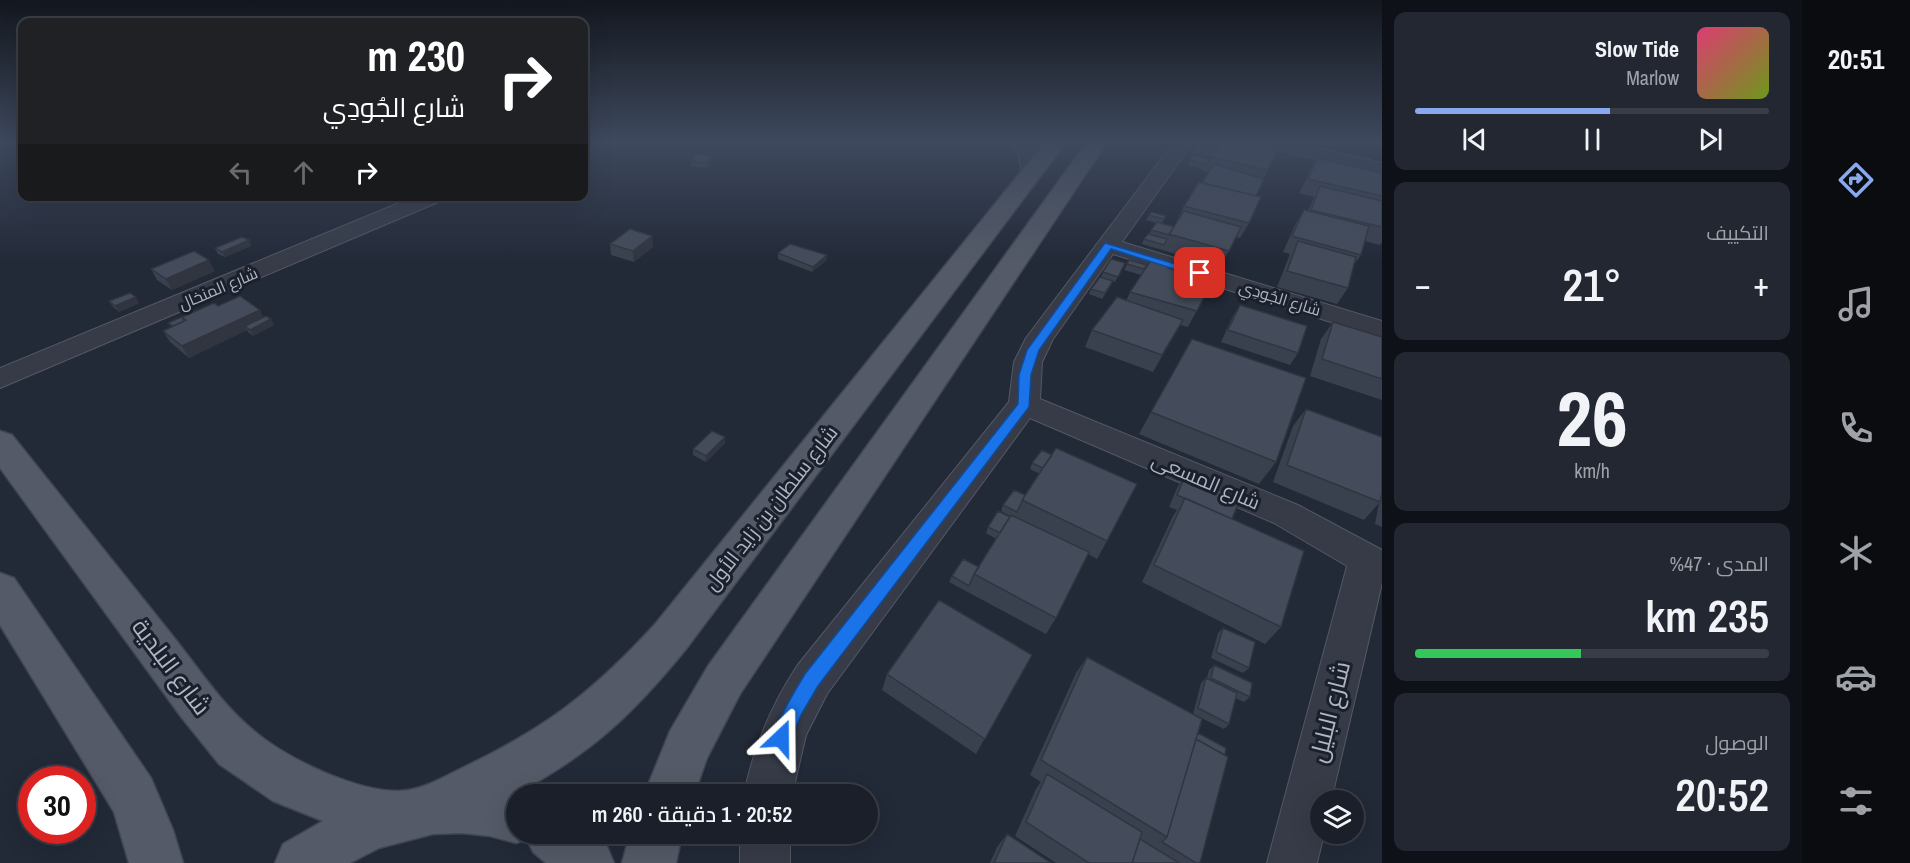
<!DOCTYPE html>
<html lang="ar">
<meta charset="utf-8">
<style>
body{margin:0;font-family:"Archivo Narrow",Cairo,sans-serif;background:#232731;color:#f1f3f6;direction:rtl;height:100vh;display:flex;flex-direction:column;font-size:22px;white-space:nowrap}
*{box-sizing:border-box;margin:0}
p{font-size:20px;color:#9fa2a8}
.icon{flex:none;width:33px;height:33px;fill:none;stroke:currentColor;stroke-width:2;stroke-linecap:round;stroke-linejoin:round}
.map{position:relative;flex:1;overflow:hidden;direction:ltr}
.details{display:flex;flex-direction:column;gap:12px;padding:12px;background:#0e1117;width:420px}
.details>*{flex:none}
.top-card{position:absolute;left:18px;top:18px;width:570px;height:183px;border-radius:12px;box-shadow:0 6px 24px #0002,0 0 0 2px #383d46;direction:rtl;background:#202124;color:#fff;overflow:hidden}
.buttons{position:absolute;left:1310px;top:790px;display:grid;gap:12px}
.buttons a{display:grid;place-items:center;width:54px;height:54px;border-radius:50%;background:#1a1f29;box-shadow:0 6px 24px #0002,0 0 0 2px #383d46;font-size:30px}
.speed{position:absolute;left:18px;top:766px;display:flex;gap:12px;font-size:30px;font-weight:700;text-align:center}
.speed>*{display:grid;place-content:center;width:78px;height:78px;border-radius:50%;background:#1a1f29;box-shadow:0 6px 24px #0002,0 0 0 2px #383d46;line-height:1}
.speed .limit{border:9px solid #d22;background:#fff;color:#111}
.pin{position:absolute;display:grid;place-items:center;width:51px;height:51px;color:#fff;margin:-26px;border-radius:12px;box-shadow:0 3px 9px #0006}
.me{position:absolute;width:66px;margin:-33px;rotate:23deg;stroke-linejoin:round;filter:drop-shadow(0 0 4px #0008)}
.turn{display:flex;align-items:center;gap:21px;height:126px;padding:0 24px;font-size:27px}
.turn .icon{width:78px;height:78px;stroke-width:2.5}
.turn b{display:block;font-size:42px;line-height:51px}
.lanes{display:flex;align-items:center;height:57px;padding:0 24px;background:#0003;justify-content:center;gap:30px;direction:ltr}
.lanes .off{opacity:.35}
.big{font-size:45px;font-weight:600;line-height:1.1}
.details .widget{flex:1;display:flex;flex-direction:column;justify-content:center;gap:9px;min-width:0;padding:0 21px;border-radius:12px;background:#232731}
.details .dial{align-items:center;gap:0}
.dial b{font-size:78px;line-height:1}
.song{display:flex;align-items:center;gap:18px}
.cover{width:72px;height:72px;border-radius:9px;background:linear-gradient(135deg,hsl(340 70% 55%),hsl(80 70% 35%))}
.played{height:6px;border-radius:3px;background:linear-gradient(90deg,#8aa8ef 55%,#383d46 55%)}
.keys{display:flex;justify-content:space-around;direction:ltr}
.heat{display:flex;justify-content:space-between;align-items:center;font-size:33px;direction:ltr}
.charge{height:9px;border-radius:4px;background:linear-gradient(90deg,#34c759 47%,#383d46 0)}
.trip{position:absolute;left:506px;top:784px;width:372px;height:60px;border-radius:30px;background:#1a1f29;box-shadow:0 6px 24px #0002,0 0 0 2px #383d46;font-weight:600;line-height:60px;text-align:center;direction:rtl}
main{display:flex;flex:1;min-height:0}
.tabs{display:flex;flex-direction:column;width:108px;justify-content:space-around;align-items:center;background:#0a0c10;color:#9fa2a8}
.tabs .icon{width:42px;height:42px}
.tabs .on{color:#8aa8ef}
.tabs b{font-size:27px;color:#f1f3f6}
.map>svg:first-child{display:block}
</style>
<main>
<nav class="tabs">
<b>20:51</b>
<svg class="icon on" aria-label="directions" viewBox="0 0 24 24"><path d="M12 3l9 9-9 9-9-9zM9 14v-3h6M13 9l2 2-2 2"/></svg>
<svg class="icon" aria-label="music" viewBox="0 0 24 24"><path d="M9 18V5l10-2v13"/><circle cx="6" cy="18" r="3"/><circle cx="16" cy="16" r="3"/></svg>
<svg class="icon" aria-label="phone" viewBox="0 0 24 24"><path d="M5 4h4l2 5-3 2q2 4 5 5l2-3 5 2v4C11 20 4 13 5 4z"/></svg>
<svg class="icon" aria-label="climate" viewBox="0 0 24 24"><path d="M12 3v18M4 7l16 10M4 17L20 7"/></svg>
<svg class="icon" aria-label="car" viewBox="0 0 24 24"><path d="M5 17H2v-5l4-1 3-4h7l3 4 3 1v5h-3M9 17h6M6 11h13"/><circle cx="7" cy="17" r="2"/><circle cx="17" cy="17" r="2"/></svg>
<svg class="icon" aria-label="filters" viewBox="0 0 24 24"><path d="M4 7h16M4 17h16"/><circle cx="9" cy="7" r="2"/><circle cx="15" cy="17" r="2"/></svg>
</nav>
<section class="details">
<div class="widget">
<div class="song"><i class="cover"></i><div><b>Slow Tide</b><p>Marlow</p></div></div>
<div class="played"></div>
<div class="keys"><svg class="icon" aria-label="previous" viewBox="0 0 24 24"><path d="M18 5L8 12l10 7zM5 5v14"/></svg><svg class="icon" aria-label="pause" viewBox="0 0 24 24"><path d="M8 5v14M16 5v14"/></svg><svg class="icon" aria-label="next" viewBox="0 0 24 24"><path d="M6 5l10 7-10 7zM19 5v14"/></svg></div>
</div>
<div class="widget"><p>التكييف</p>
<div class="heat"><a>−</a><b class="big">21°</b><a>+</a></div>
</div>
<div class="widget dial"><b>26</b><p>km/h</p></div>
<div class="widget"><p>المدى · 47%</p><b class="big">235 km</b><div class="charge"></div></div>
<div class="widget"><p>الوصول</p><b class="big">20:52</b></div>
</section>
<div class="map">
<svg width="1382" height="863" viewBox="0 0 1382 863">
<rect width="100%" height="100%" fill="#222937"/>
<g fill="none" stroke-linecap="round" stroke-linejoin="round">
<g stroke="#535965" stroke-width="2">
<path id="minor" d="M 1008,142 L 1028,142 L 1037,152 L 1040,175 L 1037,179 L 1023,179 L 1018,153 Z
M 1174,142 L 1193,142 L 1122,242 L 1382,321 L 1382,338 L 1113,254 L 1053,339 L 1042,362 L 1040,399 L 1298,505 L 1382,550 L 1382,583 L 1331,801 L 1320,801 L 1320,834 L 1324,834 L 1317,863 L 1267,863 L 1347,566 L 1274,523 L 1030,418 L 827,694 L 806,735 L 792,795 L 744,795 C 753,748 771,706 797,666 L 1009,402 L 1014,362 L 1026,338 Z
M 1259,142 L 1294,142 L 1382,163 L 1382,175 L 1261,146 Z
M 416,196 L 446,196 L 443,200 L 0,388 L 0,368 Z
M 740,834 L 790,834 L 790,863 L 740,863 Z"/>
</g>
<g stroke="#3f4551" stroke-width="3">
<path id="major" d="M 1045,142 L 1066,142 L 686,649 C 634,713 591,754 517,793 L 522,795 L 516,795 L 516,834 L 593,834 L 606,844 L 614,863 L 546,863 L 533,852 L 527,839 L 516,843 L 490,836 L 462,833 L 433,834 L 379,848 L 350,863 L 275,863 L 283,844 L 323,821 L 273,801 L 219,764 L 182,718 L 0,468 L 0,431 L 12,435 C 64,500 116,565 168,630 C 195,663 220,703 253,730 C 285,758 355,791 398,791 C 420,791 442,778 462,768 C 546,728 593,692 656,623 Z
M 1087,142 L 1107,142 L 740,694 L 707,758 L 694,795 L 644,795 L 670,731 L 708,666 Z
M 0,573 L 14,578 L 151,778 L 173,830 L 183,863 L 129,863 L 114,812 L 0,625 Z
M 630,834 L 682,834 L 676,863 L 622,863 Z"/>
</g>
<use href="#minor" fill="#363b47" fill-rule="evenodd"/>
<use href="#major" fill="#545a67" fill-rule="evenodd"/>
</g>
<path fill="#3a414e" d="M 1198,148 L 1217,148 L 1278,151 L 1263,179 L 1256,196 L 1249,223 L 1240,238 L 1236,237 L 1220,267 L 1142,244 L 1144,239 L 1149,234 L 1156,223 L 1146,220 L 1149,215 L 1166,216 L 1162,223 L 1174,227 L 1178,221 L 1177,221 L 1184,206 L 1202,183 L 1209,172 L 1204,171 L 1205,170 L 1188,165 L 1190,160 L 1210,159 L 1211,157 L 1195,153 Z
M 712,156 L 712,161 L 707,168 L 691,166 L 691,161 Z
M 1317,158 L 1382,173 L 1382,242 L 1380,245 L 1365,241 L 1361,255 L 1353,266 L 1348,288 L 1337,304 L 1277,287 L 1290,254 L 1283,252 L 1295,225 L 1304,210 L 1308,211 L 1314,197 L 1299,193 Z
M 249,240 L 251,246 L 225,257 L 218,254 L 215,248 Z
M 610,244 L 653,247 L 634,262 L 611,255 Z
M 778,253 L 827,255 L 826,261 L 812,272 L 778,259 Z
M 1125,263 L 1115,282 L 1113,281 L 1110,287 L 1102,299 L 1089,294 L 1091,289 L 1101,278 L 1103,272 Z
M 1127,264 L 1147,265 L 1141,275 L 1124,270 Z
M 1169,268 L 1212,282 L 1188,327 L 1180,325 L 1153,372 L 1085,347 L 1092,330 L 1126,301 L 1130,292 Z
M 151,269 L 215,271 L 172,290 L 157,280 Z
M 109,301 L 139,303 L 119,312 L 113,307 Z
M 1240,305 L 1298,353 L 1290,365 L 1221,342 L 1233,316 Z
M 218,306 L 263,317 L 274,325 L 253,336 L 248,332 L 247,330 L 189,358 L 170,342 L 163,331 L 171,327 L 168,323 Z
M 1333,322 L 1382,337 L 1382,400 L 1310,376 L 1321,339 Z
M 1306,409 L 1382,437 L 1382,527 L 1375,524 L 1379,503 L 1364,520 L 1273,482 L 1293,426 Z
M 1151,412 L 1276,462 L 1259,484 L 1139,434 Z
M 725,437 L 725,443 L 706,462 L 693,455 L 693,449 Z
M 1042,450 L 1107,541 L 1097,559 L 1088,554 L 1056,618 L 1046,634 L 949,582 L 952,576 L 979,567 L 996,539 L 986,533 L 988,527 L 1010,517 L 1010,516 L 1001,511 L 1003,505 L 1025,495 L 1040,474 L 1030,469 L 1032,463 Z
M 1185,476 L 1232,519 L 1281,627 L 1265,644 L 1142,582 L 1173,516 L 1177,510 L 1169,507 L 1177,488 Z
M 1223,628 L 1249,668 L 1243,673 L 1211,658 L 1218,633 Z
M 1032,655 L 976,754 L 882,690 L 887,674 Z
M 1087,657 L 1198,733 L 1200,863 L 1056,863 L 1015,836 L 1036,789 L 1041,782 L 1030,775 L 1076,673 Z
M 1214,665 L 1250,697 L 1244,702 L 1235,698 L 1229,724 L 1224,729 L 1193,714 L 1201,683 L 1206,678 L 1207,678 L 1209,670 Z
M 1007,834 L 1051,863 L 990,863 L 997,847 Z"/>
<path fill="#303540" d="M 712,156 L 712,161 L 707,168 L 707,163 Z
M 652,236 L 653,247 L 634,262 L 633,251 Z
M 249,240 L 251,246 L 225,257 L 222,252 Z
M 827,255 L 826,261 L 812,272 L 813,267 Z
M 209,260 L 215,271 L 172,290 L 166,279 Z
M 136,297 L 139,303 L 119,312 L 115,306 Z
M 260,310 L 265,321 L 245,326 L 247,330 L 189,358 L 182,346 Z
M 271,319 L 274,325 L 253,336 L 250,330 Z
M 1183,320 L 1174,336 L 1153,372 L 1162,355 Z
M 725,437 L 725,443 L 706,462 L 706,456 Z"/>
<path fill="#444c5b" stroke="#303540" stroke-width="1.5" d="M 1221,142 L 1238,142 L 1278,151 L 1267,170 L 1211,157 Z
M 1201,144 L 1217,148 L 1214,152 L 1198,148 Z
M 696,154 L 712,156 L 707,163 L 691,161 Z
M 1194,155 L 1210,159 L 1207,165 L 1190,160 Z
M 1317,158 L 1382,173 L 1382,196 L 1308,179 Z
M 1214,164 L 1264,179 L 1256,196 L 1202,183 Z
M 1199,182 L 1261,197 L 1249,223 L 1184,206 Z
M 1320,186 L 1382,201 L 1382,227 L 1311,210 Z
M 1304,210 L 1369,226 L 1361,255 L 1292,236 Z
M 1184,211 L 1241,227 L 1229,251 L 1169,234 Z
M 1151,212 L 1166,216 L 1164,219 L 1149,215 Z
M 1157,222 L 1174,227 L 1169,234 L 1170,235 L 1151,230 Z
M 630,229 L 652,236 L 633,251 L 610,244 Z
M 1148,234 L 1167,239 L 1164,245 L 1144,239 Z
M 242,237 L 249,240 L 222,252 L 215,248 Z
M 1298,241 L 1356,257 L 1348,288 L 1287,271 Z
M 790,244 L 827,255 L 813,267 L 778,253 Z
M 194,251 L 209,260 L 166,279 L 151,269 Z
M 1111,259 L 1125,263 L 1118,277 L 1103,272 Z
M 1129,260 L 1147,265 L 1144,269 L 1127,264 Z
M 1151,260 L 1170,266 L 1168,268 L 1212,282 L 1197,311 L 1130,292 Z
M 1100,277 L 1113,281 L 1105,293 L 1091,289 Z
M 130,293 L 136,297 L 115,306 L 109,301 Z
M 240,296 L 260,310 L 182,346 L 163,331 L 186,320 L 182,317 L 214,303 L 218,306 Z
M 1117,297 L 1183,320 L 1162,355 L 1092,330 Z
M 1240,305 L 1307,326 L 1298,353 L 1228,330 Z
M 195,311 L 182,317 L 184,321 L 173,326 L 168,323 Z
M 266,316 L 271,319 L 250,330 L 245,326 Z
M 1333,322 L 1382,337 L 1382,379 L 1322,359 Z
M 1192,339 L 1306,378 L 1276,462 L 1151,412 Z
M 1306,409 L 1382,437 L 1382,493 L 1380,502 L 1287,465 Z
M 712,431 L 725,437 L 706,456 L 693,449 Z
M 1056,448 L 1137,484 L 1107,541 L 1022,500 Z
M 1042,450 L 1052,455 L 1043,468 L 1032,463 Z
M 1185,476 L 1240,499 L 1232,519 L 1177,495 Z
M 1014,490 L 1025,495 L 1017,512 L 1003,505 Z
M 1185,498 L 1304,551 L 1281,627 L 1154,565 Z
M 998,511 L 1010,517 L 1000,533 L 988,527 Z
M 1011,515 L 1089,552 L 1056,618 L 974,574 Z
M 963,559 L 979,567 L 974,574 L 969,586 L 952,576 Z
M 939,600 L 1032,655 L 985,739 L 887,674 Z
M 1223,628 L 1255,642 L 1249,668 L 1216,652 Z
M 1087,657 L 1202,719 L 1167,837 L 1041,760 Z
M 1214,665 L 1252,683 L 1250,697 L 1211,678 Z
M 1206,678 L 1237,693 L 1229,724 L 1198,708 Z
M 1198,733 L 1226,748 L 1225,755 L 1196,739 Z
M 1196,739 L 1228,757 L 1200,863 L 1196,863 L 1162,842 L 1167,837 Z
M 1047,774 L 1142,832 L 1132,863 L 1089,863 L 1026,822 Z
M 1007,834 L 1051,863 L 994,863 Z
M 1140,839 L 1179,863 L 1132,863 Z"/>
<linearGradient id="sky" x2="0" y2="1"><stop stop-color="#13171e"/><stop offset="0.54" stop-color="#3e495e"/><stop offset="1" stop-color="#3e495e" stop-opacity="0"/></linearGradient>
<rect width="1382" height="263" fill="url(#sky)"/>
<path fill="#1a73e8" stroke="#114b97" stroke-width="1.5" d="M 1105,243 L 1205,273 L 1196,276 L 1111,249 L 1039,350 L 1031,375 L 1029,407 L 818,686 L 802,713 L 788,745 L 781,748 L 774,745 L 771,738 C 781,715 792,695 805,674 L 1018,404 L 1019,375 L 1027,350 Z"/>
<g text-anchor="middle" stroke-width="6" stroke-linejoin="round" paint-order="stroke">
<g font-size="16" fill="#b0b6c4" stroke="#1b212c">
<text transform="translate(218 288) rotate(-23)" y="6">شارع المنخال</text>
<text transform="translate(1280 298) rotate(17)" y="6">شارع الجُودِي</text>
</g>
<g font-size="20" fill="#b0b6c4" stroke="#1b212c">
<text transform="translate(1206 481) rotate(23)" y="7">شارع المسعى</text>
<text transform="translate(771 508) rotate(-52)" y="7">شارع سلطان بن زايد الأول</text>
</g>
<g font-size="24" fill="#b0b6c4" stroke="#1b212c">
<text transform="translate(171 667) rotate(53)" y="8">شارع البلدية</text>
<text transform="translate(1330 712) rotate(-76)" y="8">شارع البليل</text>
</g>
</g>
</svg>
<div class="buttons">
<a><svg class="icon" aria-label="layers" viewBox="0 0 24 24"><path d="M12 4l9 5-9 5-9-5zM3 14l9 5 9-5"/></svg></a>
</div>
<div class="speed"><div class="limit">30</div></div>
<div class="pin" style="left:1200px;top:273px;background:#d93025"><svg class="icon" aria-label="arrive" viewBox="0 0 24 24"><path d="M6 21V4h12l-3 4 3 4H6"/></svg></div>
<svg class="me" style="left:781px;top:738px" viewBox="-20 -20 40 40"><path d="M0-17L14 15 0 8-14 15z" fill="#1a73e8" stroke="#fff" stroke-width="4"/></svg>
<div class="trip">20:52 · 1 دقيقة · 260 m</div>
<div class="top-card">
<div class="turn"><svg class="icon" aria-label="right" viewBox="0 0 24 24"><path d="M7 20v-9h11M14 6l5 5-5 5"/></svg><div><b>230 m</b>شارع الجُودِي</div></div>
<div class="lanes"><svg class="icon off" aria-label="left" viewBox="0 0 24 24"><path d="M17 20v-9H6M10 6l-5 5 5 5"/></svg><svg class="icon off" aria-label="ahead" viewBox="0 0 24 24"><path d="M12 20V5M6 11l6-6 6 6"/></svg><svg class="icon" aria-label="right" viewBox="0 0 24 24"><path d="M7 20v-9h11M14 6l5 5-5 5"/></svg></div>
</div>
</div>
</main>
